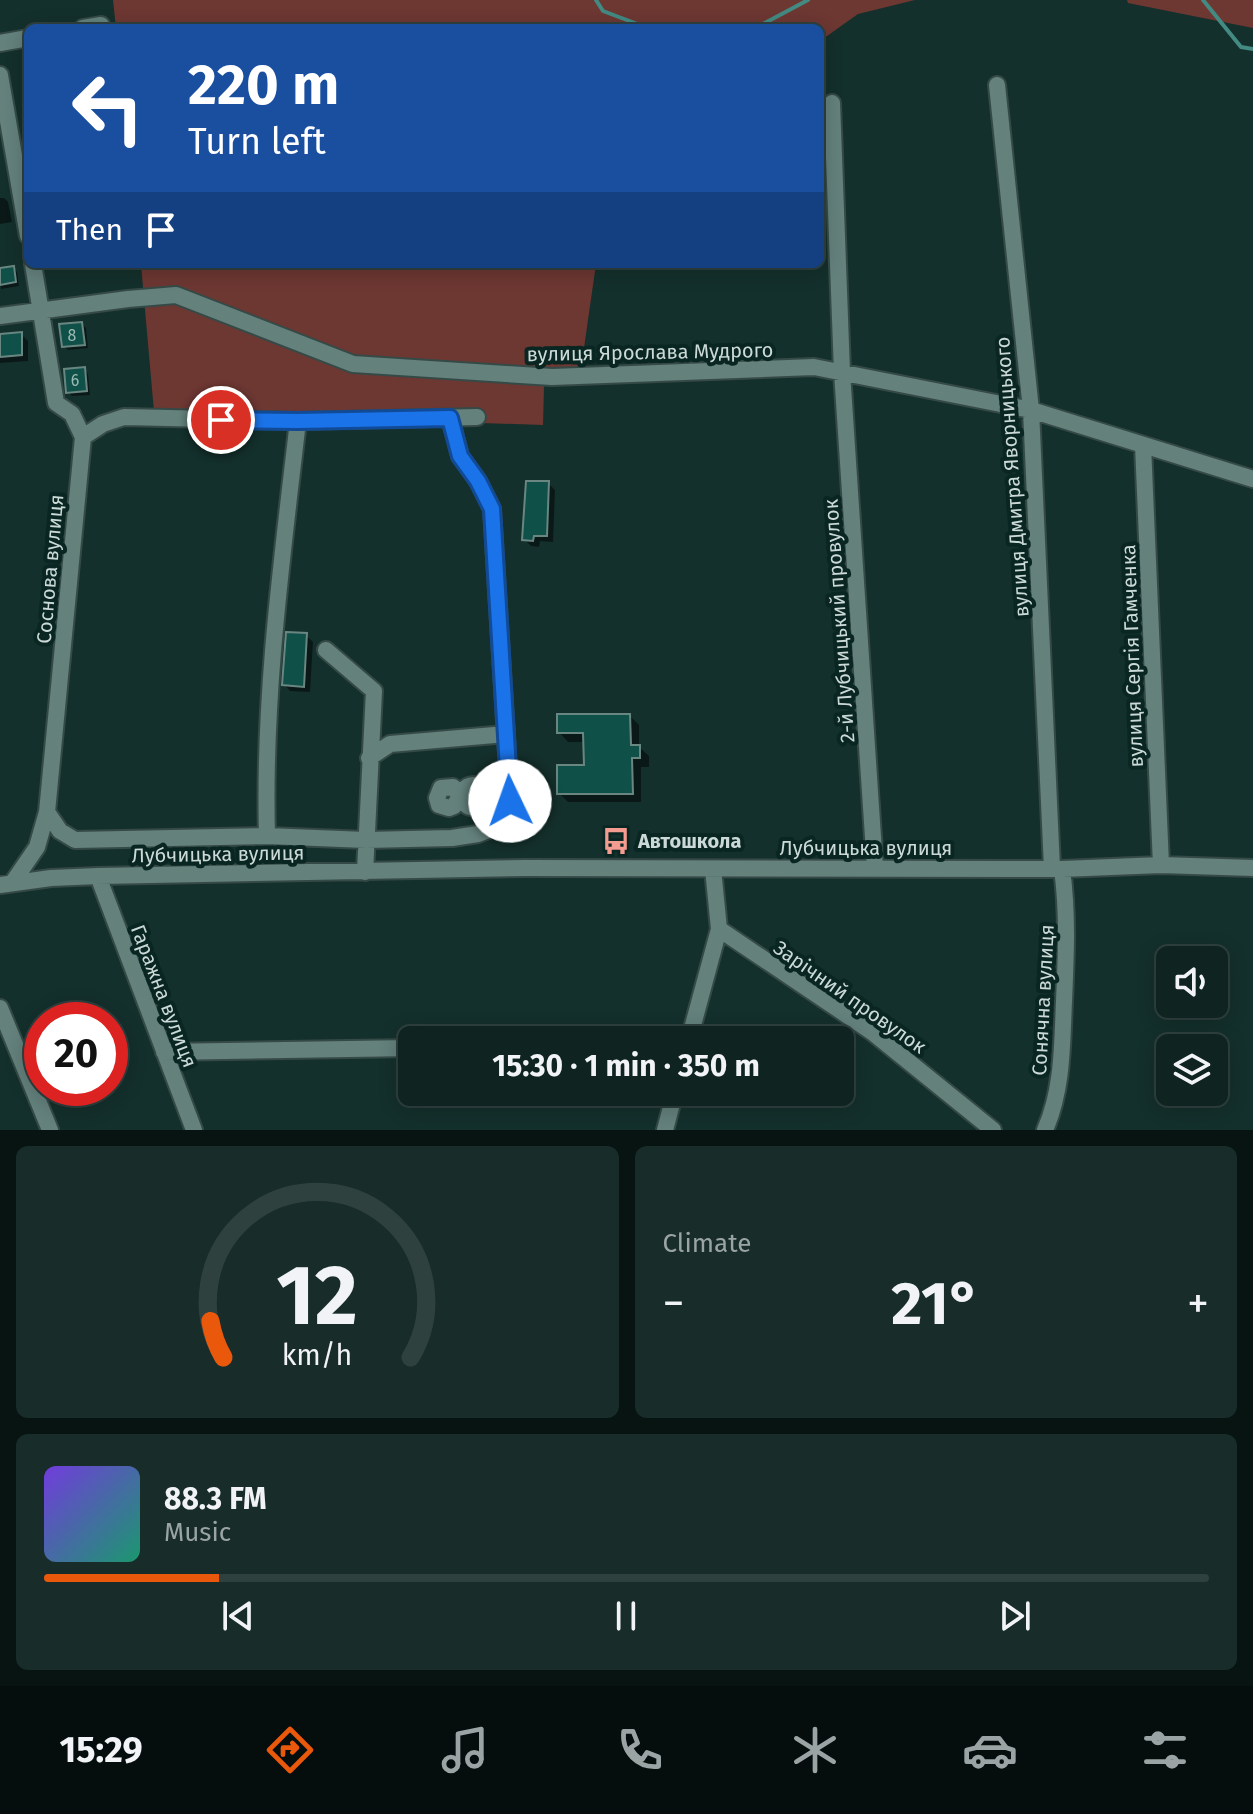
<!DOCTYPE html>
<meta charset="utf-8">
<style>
body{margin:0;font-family:"Fira Sans",sans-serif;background:#182c2a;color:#f1f3f6;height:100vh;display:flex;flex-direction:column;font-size:30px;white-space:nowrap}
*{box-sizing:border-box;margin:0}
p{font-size:26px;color:#9ba4a5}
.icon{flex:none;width:44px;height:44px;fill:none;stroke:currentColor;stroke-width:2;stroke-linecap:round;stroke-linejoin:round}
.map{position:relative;height:1130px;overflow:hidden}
.side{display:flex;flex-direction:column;gap:16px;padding:16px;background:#081412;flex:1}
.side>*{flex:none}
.banner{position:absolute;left:24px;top:24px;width:800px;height:244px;border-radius:12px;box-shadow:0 4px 20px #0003,0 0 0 2px #2f413f;background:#1a4fa0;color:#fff;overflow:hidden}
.buttons{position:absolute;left:1156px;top:946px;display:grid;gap:16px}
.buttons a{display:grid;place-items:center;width:72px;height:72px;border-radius:12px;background:#0f2421;box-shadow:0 4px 20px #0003,0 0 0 2px #2f413f;font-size:40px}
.speed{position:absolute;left:24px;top:1002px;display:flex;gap:16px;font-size:40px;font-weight:700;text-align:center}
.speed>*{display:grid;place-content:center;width:104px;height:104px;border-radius:50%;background:#0f2421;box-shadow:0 4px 20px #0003,0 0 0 2px #2f413f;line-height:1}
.speed .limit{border:12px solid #d22;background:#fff;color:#111}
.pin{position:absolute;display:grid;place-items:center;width:68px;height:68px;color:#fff;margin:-34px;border:4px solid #fff;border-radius:50%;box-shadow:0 2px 8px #0007}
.me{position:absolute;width:88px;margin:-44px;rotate:357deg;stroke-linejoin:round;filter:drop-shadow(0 0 6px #0008)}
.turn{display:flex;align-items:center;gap:28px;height:168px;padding:0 32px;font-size:36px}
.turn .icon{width:104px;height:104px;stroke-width:2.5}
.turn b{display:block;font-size:56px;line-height:68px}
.then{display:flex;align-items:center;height:76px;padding:0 32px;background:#0003;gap:16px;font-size:30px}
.big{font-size:60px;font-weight:700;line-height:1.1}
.side .card{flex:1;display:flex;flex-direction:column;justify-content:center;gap:12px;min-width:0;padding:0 28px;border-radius:12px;background:#182c2a}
.side .dial{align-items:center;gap:0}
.dial svg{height:208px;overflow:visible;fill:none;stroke:#2f413f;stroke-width:7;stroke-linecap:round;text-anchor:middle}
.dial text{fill:#f1f3f6;stroke:none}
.song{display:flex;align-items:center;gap:24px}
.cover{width:96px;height:96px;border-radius:12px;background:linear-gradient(135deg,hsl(260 70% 55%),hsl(160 70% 35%))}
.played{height:8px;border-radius:4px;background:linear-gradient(90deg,#ea580c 15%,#2f413f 15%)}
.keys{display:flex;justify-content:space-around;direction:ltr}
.heat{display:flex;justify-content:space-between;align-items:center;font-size:44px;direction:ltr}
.side .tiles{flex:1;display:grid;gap:16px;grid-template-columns:1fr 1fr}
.card:last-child{grid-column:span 2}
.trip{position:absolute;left:398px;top:1026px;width:456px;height:80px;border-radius:12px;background:#0f2421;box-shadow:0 4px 20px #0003,0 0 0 2px #2f413f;font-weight:700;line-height:80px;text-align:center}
.tab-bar{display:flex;height:128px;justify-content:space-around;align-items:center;background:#060e0d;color:#9ba4a5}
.tab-bar .icon{width:56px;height:56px}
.tab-bar .active{color:#ea580c}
.tab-bar b{font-size:36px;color:#f1f3f6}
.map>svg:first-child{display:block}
</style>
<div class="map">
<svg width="1253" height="1130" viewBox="0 0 1253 1130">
<rect width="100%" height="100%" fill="#14302c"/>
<path fill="#6d3732" d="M 113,0 L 915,0 L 858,14 L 820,41 L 820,28 L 116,28 Z
M 1127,0 L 1253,0 L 1253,28 L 1128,3 Z
M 141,264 L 596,264 L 581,369 L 552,369 L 544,386 L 543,425 L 154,412 Z"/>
<path fill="#0007" d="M 0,198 L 4,198 L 8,202 L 12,222 L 0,224 Z
M 13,268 L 17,272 L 19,286 L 1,289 L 0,270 Z
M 82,324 L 86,328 L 88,348 L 68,350 L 64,346 Z
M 21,334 L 28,341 L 28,361 L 0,363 L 0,336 Z
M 84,369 L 88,374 L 90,395 L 72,396 L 68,392 Z
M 548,483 L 555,490 L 553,542 L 540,541 L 539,547 L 531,546 L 524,539 Z
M 306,635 L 313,642 L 310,692 L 290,691 L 284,684 Z
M 630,716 L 639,725 L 639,747 L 649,756 L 649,767 L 641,767 L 641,802 L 568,802 L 559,793 L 586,767 L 586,742 L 568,742 L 559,732 Z
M 448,1092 L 448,1096 L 426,1097 L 421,1092 Z"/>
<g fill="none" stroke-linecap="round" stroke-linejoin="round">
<path stroke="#438a82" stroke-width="4" d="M 596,0 L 603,11 L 648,28
M 1203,0 L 1241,47 L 1253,49
M 727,28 L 763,24 L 808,0"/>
</g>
<path fill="#0f5048" stroke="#698681" stroke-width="2" d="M 14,266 L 16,282 L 0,285 L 0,268 Z
M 82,322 L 85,345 L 62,347 L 59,324 Z
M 22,332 L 22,355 L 0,357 L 0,334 Z
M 85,367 L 87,391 L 66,393 L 64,369 Z
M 526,481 L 549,481 L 547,536 L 534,536 L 533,541 L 522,540 Z
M 286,632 L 307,633 L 304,687 L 282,685 Z
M 557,714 L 630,714 L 631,745 L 640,745 L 640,758 L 632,758 L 633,794 L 557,794 L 557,765 L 584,765 L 583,733 L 557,733 Z"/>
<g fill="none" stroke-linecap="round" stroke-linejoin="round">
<g stroke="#354a47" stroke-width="20">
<path id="minor" d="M 83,28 L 101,25
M 0,43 L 28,38
M 0,75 L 28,236
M 997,85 L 1031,410 L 1052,868
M 832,103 L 842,372 L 875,867
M 0,316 L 128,299 L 176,295 L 353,364 L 552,377 L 814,367 L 1031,410 L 1253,479
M 83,437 L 103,424 L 124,417 L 298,421 L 477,417
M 1143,445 L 1161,865
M 326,650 L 374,691 L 365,872
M 369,758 L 390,744 L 506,734
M 459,798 L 454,806 L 449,808 L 439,805 L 437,798 L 441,788 L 453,787 C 462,796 463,811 479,807 L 485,796 L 479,786 C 470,783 464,787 461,796
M 47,812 L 60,831 L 75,840 L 267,836 L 366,840 L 452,838 L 478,834 L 494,828 L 506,816 L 510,801 L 492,509 L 478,481 L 460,456 L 450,418
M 267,836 C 263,697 282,559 298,421
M 98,876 L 194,1130
M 13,882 L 37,847 L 47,812 L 83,437 L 72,414 L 56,403 L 33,264
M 0,885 L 51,878 L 98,876 L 525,868 L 1062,869 L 1161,865 L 1253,868
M 719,929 L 872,1032 L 993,1130
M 0,1008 L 50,1130
M 689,1040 L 719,929 L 713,869
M 164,1052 L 412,1048
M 665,1130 L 675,1092
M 1045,1130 C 1063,1089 1062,1044 1064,1001 C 1066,956 1068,913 1062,869"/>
</g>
<use href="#minor" stroke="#64817c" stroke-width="16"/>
</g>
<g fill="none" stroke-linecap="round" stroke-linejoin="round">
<g stroke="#114b97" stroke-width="20">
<path id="route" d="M 221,420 L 298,421 L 450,418 L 460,456 L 478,481 L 492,509 L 510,801"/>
</g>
<use href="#route" stroke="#1a73e8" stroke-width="14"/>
</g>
<defs>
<g id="bus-bare" transform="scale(2.16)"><path d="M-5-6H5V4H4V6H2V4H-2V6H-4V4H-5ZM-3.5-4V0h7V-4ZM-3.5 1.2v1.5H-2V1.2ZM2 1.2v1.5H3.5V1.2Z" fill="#f59c91" stroke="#0a2622" stroke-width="2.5" paint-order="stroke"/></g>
</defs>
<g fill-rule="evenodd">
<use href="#bus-bare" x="616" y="841"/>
</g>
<g text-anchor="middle" stroke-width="8" stroke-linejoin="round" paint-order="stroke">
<g font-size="16" fill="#9cb8b3">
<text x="72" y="341">8</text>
<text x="75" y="386">6</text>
</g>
<g font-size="20" fill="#cbdad7" stroke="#0a2622">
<text transform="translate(650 352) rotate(-1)" y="7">вулиця Ярослава Мудрого</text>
<text transform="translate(1012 477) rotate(-94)" y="7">вулиця Дмитра Яворницького</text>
<text transform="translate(50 569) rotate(-85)" y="7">Соснова вулиця</text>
<text transform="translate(839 621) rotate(-94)" y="7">2-й Лубчицький провулок</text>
<text transform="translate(1132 656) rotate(-92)" y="7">вулиця Сергія Гамченка</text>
<text x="866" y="855">Лубчицька вулиця</text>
<text transform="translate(218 854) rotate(-1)" y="7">Лубчицька вулиця</text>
<text transform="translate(164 996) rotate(69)" y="7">Гаражна вулиця</text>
<text transform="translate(850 997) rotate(35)" y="7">Зарічний провулок</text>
<text transform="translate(1043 1000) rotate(-87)" y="7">Сонячна вулиця</text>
</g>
<g font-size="20" font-weight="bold" fill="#cbdad7" stroke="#0a2622" text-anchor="start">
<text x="638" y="848">Автошкола</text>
</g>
</g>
</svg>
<div class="buttons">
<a><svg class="icon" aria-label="sound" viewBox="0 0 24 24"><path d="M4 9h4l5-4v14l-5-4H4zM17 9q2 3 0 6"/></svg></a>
<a><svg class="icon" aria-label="layers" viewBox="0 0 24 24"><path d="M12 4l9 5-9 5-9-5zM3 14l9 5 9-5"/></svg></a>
</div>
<div class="speed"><div class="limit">20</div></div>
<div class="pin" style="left:221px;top:420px;background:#d93025"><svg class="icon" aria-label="arrive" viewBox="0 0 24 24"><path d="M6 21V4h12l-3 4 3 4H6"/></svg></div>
<svg class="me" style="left:510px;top:801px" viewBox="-20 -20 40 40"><circle r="19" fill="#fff"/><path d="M0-13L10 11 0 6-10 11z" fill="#1a73e8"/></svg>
<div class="trip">15:30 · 1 min · 350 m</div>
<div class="banner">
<div class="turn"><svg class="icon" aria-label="left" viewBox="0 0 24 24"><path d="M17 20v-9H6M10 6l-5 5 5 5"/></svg><div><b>220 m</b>Turn left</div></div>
<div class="then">Then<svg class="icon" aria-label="arrive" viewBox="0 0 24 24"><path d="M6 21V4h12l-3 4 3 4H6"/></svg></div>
</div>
</div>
<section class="side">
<div class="tiles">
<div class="card dial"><svg viewBox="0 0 100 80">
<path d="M14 69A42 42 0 1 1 86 69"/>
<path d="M14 69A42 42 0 0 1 9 55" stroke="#ea580c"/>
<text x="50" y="56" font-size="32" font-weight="700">12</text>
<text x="50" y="72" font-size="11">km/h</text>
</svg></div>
<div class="card"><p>Climate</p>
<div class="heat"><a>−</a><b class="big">21°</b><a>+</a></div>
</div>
<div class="card">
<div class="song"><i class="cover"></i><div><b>88.3 FM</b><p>Music</p></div></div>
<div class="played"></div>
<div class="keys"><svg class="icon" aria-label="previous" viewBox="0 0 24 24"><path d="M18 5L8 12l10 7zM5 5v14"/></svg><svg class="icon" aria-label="pause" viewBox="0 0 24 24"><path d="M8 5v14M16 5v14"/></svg><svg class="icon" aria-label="next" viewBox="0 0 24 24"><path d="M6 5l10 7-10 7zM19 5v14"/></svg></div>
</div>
</div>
</section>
<nav class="tab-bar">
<b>15:29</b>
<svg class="icon active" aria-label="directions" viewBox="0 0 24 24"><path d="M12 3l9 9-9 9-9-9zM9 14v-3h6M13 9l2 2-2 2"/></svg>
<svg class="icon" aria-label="music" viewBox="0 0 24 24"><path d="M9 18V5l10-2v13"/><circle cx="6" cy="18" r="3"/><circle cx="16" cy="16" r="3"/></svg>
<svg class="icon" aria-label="phone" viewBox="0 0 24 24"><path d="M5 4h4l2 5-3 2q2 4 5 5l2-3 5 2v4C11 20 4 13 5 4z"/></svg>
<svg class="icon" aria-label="climate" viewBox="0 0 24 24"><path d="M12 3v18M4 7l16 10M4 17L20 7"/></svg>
<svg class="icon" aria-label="car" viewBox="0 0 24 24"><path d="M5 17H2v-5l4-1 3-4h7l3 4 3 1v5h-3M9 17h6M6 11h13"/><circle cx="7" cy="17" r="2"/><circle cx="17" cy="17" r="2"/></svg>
<svg class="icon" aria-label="filters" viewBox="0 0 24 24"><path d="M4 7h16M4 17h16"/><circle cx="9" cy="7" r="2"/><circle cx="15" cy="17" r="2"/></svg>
</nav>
